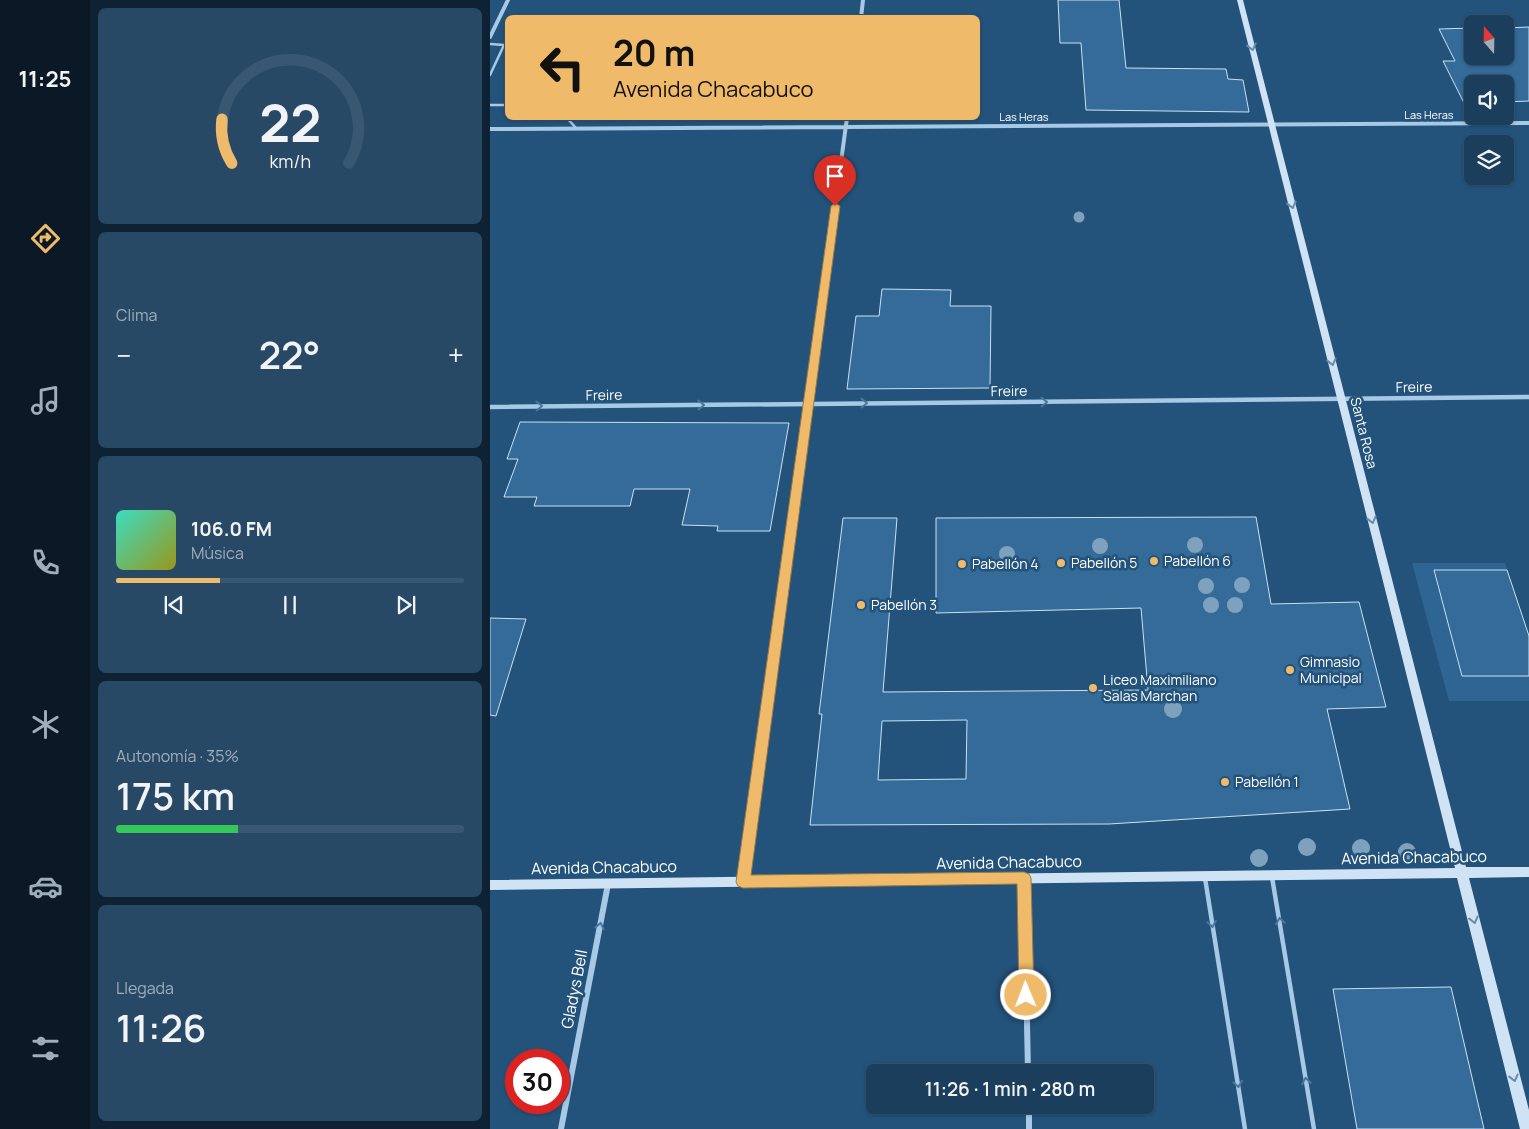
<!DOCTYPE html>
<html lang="es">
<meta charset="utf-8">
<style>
body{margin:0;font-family:Manrope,sans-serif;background:#274965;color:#f1f3f6;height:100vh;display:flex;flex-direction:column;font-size:19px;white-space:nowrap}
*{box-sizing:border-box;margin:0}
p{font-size:16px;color:#9faebb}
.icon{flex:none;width:28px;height:28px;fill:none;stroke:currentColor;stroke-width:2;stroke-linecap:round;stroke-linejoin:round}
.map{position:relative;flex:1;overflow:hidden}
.drawer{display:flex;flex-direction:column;gap:8px;padding:8px;background:#0e2233;width:400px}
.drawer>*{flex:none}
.guide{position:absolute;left:15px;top:15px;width:475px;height:105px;border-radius:8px;box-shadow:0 1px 4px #0004,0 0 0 1px #385772;background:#efbb6a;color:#111;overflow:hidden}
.needle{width:32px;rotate:340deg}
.controls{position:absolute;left:974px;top:15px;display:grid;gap:10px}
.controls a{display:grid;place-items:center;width:50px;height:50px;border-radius:8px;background:#1a3e5c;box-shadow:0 1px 4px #0004,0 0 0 1px #385772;font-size:25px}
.speed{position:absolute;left:15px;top:1049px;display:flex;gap:10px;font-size:25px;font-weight:700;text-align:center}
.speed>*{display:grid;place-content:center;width:65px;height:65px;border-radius:50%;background:#1a3e5c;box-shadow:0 1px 4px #0004,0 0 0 1px #385772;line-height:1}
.speed .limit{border:8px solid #d22;background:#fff;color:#111}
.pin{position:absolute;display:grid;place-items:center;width:42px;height:42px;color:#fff;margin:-51px -21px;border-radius:50% 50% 50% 0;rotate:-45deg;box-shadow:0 0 5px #0007}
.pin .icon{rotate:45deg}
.me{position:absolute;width:55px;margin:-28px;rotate:359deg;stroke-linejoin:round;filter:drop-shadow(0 0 4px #0008)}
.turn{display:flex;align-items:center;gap:18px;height:105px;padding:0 25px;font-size:22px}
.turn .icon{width:65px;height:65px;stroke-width:2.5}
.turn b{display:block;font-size:35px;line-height:42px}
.big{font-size:38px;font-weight:600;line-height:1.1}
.drawer .widget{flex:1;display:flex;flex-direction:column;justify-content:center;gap:8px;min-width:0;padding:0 18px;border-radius:8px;background:#274965}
.drawer .dial{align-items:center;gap:0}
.dial svg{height:130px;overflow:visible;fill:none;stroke:#385772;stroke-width:7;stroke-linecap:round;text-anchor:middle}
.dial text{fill:#f1f3f6;stroke:none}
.song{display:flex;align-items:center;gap:15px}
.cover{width:60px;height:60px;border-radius:8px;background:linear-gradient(135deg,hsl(170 70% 55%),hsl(60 70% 35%))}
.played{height:5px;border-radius:2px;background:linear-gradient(90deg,#efbb6a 30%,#385772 30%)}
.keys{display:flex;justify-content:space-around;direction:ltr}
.heat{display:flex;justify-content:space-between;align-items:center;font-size:28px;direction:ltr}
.charge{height:8px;border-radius:4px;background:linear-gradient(90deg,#34c759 35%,#385772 0)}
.trip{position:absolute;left:376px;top:1064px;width:288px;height:50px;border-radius:8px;background:#1a3e5c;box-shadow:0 1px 4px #0004,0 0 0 1px #385772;font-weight:600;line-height:50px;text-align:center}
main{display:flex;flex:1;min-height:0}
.tab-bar{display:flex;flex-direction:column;width:90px;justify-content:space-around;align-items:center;background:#0a1925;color:#9faebb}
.tab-bar .icon{width:35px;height:35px}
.tab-bar .on{color:#efbb6a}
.tab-bar b{font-size:22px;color:#f1f3f6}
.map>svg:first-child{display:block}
</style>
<main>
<nav class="tab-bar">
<b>11:25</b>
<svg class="icon on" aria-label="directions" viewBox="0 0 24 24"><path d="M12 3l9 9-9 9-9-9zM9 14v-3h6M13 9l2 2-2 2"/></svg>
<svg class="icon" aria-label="music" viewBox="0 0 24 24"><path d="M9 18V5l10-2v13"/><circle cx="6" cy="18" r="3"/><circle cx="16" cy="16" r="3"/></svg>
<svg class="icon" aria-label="phone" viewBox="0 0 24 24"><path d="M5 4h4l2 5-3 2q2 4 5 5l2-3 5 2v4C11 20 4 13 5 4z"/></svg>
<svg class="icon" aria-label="climate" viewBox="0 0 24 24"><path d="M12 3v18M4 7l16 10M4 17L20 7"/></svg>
<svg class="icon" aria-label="car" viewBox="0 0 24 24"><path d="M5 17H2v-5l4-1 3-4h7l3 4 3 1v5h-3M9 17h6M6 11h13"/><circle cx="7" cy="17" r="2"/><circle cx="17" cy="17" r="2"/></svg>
<svg class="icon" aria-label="filters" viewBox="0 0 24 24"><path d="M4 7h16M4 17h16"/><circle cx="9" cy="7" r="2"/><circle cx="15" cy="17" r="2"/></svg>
</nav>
<section class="drawer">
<div class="widget dial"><svg viewBox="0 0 100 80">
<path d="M14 69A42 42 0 1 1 86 69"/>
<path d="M14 69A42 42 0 0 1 8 42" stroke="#efbb6a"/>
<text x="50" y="56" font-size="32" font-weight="700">22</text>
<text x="50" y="72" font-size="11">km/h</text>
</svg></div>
<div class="widget"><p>Clima</p>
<div class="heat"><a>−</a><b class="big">22°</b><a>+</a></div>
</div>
<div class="widget">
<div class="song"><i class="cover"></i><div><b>106.0 FM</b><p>Música</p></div></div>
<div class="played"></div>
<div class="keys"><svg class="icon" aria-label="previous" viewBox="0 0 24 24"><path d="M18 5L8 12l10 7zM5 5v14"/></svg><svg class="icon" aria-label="pause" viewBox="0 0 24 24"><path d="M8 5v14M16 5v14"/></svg><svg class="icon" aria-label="next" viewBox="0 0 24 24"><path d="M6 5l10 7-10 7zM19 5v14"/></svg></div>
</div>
<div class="widget"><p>Autonomía · 35%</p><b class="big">175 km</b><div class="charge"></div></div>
<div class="widget"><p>Llegada</p><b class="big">11:26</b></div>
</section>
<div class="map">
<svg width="1039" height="1129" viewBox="0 0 1039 1129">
<rect width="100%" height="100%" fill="#23537b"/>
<path fill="#2e6593" d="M 922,563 L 1015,563 L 1017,570 L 945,570 L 1039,676 L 1039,701 L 959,701 Z"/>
<path fill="#346b98" stroke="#c9e1f4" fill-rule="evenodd" d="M 568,0 L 629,0 L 636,68 L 736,69 L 738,79 L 753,80 L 759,112 L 596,110 L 591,43 L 570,43 Z
M 1039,27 L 1039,101 L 1015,102 L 1015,84 L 982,84 L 982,103 L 974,103 L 953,61 L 965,61 L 949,29 L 982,28 L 982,56 L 1015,56 L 1015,28 Z
M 392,289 L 461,290 L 460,306 L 501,306 L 500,388 L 357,389 L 366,316 L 389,316 Z
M 30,422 L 299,423 L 280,531 L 227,531 L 228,526 L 192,525 L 200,489 L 144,489 L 140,506 L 44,506 L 47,497 L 14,497 L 28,459 L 17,459 Z
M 766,517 L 781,604 L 869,602 L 896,707 L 837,709 L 860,809 L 619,824 L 320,825 L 332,714 L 329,714 L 353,518 L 407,518 L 393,692 L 658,690 L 651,608 L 446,613 L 446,518 ZM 477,720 L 476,779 L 388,780 L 392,721 Z
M 944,570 L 1017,570 L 1039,636 L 1039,676 L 972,676 Z
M 0,618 L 36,619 L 6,716 L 0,715 Z
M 961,987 L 994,1129 L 867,1129 L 843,989 Z"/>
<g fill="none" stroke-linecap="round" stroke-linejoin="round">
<path stroke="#a7c9e5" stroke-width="2.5" d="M 0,44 L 14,45 L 0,75
M 0,105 L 18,105
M 77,118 L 86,128"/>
<path stroke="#a7c9e5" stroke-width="4.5" d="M 782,877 L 824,1129
M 715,878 L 755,1129"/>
<path stroke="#a7c9e5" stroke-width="4" d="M 371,18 L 373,0
M 0,37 L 18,0
M 0,129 L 1039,123
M 334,285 L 357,118"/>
<path stroke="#a7c9e5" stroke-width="4.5" d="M 0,407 L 1039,397
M 284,653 L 334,284"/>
<path stroke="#a7c9e5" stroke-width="6" d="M 534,878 L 538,1072
M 253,881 L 284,652
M 539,1105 L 539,1129
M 71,1129 L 118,884"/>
<path fill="#d0e3f4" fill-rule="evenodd" d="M 747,0 L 753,0 L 976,867 L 1039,867 L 1039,877 L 979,878 L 1039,1110 L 1039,1129 L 1030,1129 L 967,878 L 0,890 L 0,880 L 965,868 Z"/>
</g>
<g fill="#7ea1be">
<circle cx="589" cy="217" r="5.5"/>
<circle cx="705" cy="545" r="8"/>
<circle cx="610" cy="546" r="8"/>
<circle cx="517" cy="554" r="8"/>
<circle cx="752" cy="585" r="8"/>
<circle cx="716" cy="586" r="8"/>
<circle cx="721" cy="605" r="8"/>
<circle cx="745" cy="605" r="8"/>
<circle cx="683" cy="709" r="9"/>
<circle cx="817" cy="847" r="9"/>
<circle cx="871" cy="848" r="9"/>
<circle cx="917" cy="852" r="9"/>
<circle cx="769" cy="858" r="9"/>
</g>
<defs><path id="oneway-chevron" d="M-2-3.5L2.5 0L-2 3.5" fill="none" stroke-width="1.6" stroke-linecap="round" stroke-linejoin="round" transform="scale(1.25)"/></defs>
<g stroke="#688dab">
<use href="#oneway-chevron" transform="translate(762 47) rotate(76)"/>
<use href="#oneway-chevron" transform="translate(802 205) rotate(76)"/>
<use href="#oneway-chevron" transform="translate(842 362) rotate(76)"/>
<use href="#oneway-chevron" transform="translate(882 520) rotate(76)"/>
<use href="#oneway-chevron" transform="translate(984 920) rotate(76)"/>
<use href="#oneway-chevron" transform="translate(1024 1078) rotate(76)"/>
</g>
<g stroke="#4b769b">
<use href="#oneway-chevron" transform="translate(554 402) rotate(-1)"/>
<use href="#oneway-chevron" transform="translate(374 403) rotate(-1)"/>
<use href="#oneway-chevron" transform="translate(211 405) rotate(-1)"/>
<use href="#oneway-chevron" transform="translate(49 406) rotate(-1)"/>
<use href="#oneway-chevron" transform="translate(790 921) rotate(-99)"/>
<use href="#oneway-chevron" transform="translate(722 924) rotate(81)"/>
<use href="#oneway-chevron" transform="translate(110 926) rotate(-79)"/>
<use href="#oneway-chevron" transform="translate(816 1081) rotate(-99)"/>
<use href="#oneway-chevron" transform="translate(748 1084) rotate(81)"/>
</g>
<path fill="#efbb6a" stroke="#9b7a45" d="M 345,203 L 350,206 L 261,875 L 534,872 L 539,874 L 541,878 L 544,995 L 542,1000 L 536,1002 L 531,1000 L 529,995 L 527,884 L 253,888 L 248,886 L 246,882 L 341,206 Z"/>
<g fill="#efbb6a" stroke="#23537b" stroke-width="2">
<circle cx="664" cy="561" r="5"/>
<circle cx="571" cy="563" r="5"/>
<circle cx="472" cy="564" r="5"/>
<circle cx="371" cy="605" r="5"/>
<circle cx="800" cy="670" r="5"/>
<circle cx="603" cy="688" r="5"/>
<circle cx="735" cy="782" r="5"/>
</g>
<g text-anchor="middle" stroke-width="5" stroke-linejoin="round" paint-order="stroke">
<g font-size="11" fill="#fff" stroke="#23537b">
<text x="939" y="119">Las Heras</text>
<text x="534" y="121">Las Heras</text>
</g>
<g font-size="14" fill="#fff" stroke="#23537b">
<text transform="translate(924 387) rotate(-1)" y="5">Freire</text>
<text transform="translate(519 391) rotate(-1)" y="5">Freire</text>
<text transform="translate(114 395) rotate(-1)" y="5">Freire</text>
<text transform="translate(874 433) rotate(76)" y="5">Santa Rosa</text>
</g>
<g font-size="14" fill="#fff" stroke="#23537b" text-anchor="start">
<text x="674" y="566">Pabellón 6</text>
<text x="581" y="568">Pabellón 5</text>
<text x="482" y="569">Pabellón 4</text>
<text x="381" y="610">Pabellón 3</text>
<text x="810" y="667">Gimnasio<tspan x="810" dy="16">Municipal</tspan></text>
<text x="613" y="685">Liceo Maximiliano<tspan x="613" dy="16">Salas Marchan</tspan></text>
<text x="745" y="787">Pabellón 1</text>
</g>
<g font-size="16" fill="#fff" stroke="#23537b">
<text transform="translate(924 857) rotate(-1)" y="6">Avenida Chacabuco</text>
<text transform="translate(519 862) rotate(-1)" y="6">Avenida Chacabuco</text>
<text transform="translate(114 867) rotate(-1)" y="6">Avenida Chacabuco</text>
<text transform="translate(84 989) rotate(-79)" y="6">Gladys Bell</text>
</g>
</g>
</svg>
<div class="controls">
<a><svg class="needle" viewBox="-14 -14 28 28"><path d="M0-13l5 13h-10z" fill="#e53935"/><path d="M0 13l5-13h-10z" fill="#9faebb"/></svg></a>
<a><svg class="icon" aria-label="sound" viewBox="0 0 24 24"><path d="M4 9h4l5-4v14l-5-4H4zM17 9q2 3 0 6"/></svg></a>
<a><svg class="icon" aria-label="layers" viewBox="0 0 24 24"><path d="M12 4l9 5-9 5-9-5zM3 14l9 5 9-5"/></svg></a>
</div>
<div class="speed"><div class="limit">30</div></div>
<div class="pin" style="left:345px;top:206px;background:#d93025"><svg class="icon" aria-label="arrive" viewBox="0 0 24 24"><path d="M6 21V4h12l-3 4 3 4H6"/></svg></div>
<svg class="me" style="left:536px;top:995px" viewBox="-20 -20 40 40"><circle r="17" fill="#efbb6a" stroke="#fff" stroke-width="3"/><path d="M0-11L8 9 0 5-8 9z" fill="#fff"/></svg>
<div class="trip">11:26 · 1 min · 280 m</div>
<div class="guide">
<div class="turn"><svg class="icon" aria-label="left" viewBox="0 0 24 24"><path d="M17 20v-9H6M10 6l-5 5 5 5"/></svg><div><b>20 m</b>Avenida Chacabuco</div></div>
</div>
</div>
</main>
